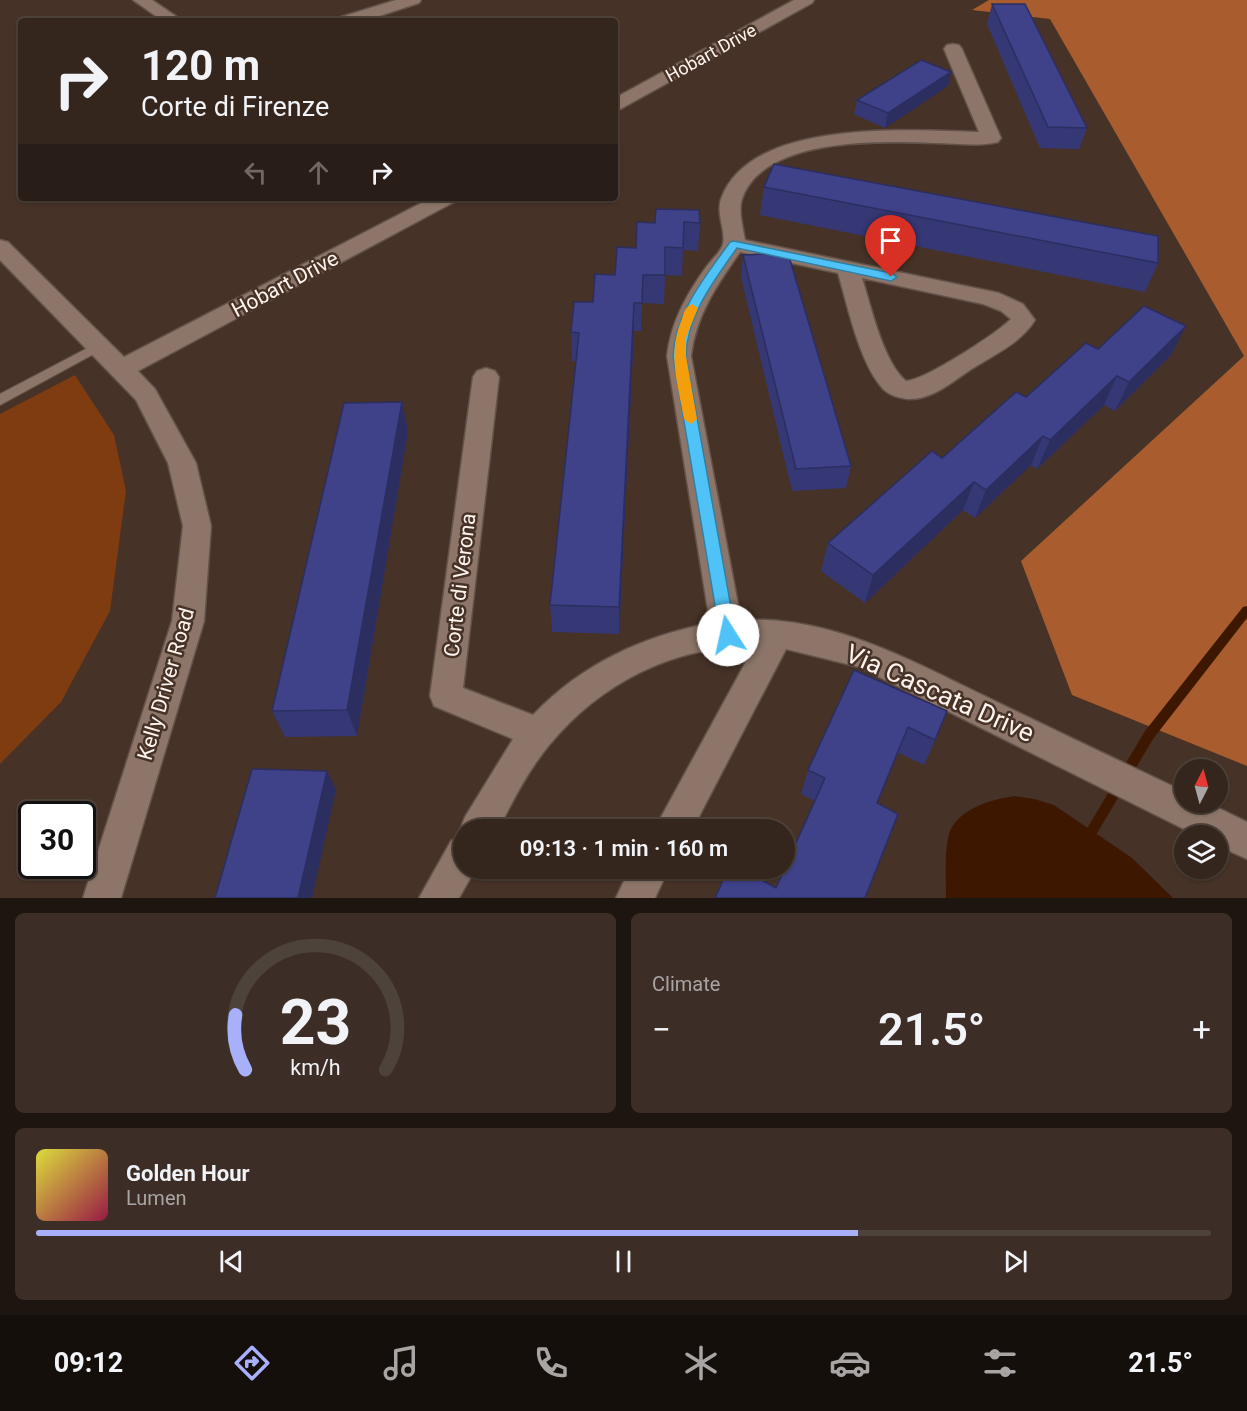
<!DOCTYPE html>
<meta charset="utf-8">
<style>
body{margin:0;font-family:Roboto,sans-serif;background:#3c2e26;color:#f1f3f6;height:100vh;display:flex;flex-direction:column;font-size:22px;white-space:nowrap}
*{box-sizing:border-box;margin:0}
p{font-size:20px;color:#a9a5a4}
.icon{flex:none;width:33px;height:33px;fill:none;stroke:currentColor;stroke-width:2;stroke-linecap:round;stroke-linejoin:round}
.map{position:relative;height:898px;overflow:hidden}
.sheet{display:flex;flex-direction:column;gap:15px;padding:15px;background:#1d1510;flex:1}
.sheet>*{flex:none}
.top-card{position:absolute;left:18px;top:18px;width:600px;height:183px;border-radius:6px;box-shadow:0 2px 4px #0004,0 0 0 2px #4e433b;background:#34261d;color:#f1f3f6;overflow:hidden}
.needle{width:39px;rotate:6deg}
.fabs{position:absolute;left:1174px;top:759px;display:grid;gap:12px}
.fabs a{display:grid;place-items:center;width:54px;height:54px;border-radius:50%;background:#34261d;box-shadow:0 2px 4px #0004,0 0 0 2px #4e433b;font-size:30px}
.speed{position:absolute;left:18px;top:801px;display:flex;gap:12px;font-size:30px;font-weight:700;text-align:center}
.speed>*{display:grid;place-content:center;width:78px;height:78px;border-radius:50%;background:#34261d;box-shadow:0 2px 4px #0004,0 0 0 2px #4e433b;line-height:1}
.speed .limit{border:3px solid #111;border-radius:9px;background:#fff;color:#111}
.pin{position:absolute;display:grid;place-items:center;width:51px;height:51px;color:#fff;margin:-62px -26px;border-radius:50% 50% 50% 0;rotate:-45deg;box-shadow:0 0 6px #0007}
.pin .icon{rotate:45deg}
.me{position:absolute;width:66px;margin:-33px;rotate:350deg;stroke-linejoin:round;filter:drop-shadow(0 0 4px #0008)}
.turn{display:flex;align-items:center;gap:21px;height:126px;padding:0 24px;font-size:27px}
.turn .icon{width:78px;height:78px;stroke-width:2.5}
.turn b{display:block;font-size:42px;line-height:51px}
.lanes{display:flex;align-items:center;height:57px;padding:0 24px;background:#0003;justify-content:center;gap:30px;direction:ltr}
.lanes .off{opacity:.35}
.big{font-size:45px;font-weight:600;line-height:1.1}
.sheet .widget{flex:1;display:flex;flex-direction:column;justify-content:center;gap:9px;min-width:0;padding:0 21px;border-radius:9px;background:#3c2e26}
.sheet .dial{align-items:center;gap:0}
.dial svg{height:156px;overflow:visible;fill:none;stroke:#4e433b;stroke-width:7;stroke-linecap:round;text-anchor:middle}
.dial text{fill:#f1f3f6;stroke:none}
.song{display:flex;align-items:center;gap:18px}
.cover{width:72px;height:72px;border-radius:9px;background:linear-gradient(135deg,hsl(60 70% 55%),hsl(340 70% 35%))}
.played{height:6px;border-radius:3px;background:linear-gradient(90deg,#a8b0fc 70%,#4e433b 70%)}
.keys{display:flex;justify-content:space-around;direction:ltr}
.heat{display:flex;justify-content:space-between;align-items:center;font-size:33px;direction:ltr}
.sheet .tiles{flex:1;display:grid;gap:15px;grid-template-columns:1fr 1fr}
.widget:last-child{grid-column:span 2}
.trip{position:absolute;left:453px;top:819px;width:342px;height:60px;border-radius:30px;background:#34261d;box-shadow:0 2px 4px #0004,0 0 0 2px #4e433b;font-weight:600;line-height:60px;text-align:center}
.menu{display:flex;height:96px;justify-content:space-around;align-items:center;background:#150f0c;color:#a9a5a4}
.menu .icon{width:42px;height:42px}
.menu .active{color:#a8b0fc}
.menu b{font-size:27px;color:#f1f3f6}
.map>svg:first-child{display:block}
</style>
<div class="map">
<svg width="1247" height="898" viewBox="0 0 1247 898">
<rect width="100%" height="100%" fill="#463227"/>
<path fill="#7e3c10" d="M 75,375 L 114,435 L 126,491 L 110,611 L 61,702 L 0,764 L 0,414 Z"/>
<path fill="#a95c2d" d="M 989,0 L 1247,0 L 1247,766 L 1072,695 L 1021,561 L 1244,356 L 1050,19 L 972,10 Z"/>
<path fill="#3e1700" d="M 1015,796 L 1034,799 L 1054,805 L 1132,858 L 1173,898 L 946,898 C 946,880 944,848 950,831 C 960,808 993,799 1015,796 Z"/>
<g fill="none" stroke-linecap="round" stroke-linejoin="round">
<path fill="#3e1700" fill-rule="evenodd" d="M 1247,606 L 1247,618 L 1153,739 L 1090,845 L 1086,847 L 1082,845 L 1080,841 L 1082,837 L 1145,731 L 1243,607 Z"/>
<g stroke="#635249" stroke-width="2">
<path id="service" d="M 99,342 L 103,343 L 105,346 L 103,349 L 0,405 L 0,394 Z"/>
</g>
<g stroke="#635249" stroke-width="3">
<path id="minor" d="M 133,0 L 152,0 L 183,21 L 163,21 Z
M 396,0 L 421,0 L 419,3 L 364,21 L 339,21 L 341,17 Z
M 794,0 L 814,0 L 812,3 L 615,112 L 615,98 Z
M 953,44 L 959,45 L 962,49 L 1001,138 L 998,142 C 978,147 954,143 934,143 C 881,141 763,137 742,199 C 738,211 743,227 745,240 L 999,293 L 1023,304 L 1035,320 C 1020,344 993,355 970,370 C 951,383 931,400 908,399 C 899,398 889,395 883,389 C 859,362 848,307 838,273 L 740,252 C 717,285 696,315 691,356 L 741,620 C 833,615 915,663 995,701 C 1058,732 1122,762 1185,792 L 1185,802 L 1206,802 L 1247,822 L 1247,859 L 1218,846 L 1218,836 L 1198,836 L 859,667 L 786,649 L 692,830 L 654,830 L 754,647 C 674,645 601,683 550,744 C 529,769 513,800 498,830 L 464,830 L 464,868 L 476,868 L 459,898 L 419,898 L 451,841 L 463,836 L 460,830 L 465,817 L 513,739 L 434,706 L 430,696 L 473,377 L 477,371 L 486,368 L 495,371 L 499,377 L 463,688 L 533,715 C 582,664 641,637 710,623 L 667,356 C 671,323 685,297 704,270 C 709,262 721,252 723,244 C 726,231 716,214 721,199 C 750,118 910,130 979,132 L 944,49 L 947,45 ZM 862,278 L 983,304 L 1001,311 L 1011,319 C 996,334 925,380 906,381 C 883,362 871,306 862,278 Z
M 431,198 L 457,198 L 454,202 L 138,371 L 155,389 L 196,463 L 211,526 L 204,621 L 121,898 L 83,898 L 172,621 L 183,526 L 168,463 L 136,400 L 0,260 L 0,240 L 8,242 L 124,357 Z
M 630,868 L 669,868 L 655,898 L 616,898 Z"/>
</g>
<use href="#service" fill="#8d7669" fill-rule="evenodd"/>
<use href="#minor" fill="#8d7669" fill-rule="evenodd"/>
</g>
<path fill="#363876" d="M 992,4 L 1087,128 L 1079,149 L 1040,148 L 987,24 Z
M 951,72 L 948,86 L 885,128 L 854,114 L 857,100 Z
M 764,187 L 1158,263 L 1145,292 L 760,215 Z
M 656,209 L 700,223 L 698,251 L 683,250 L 682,276 L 665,275 L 664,304 L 642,303 L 641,331 L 634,331 L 619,634 L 552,632 L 550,605 L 576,361 L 572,361 L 571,332 L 593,302 L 655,223 Z
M 743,255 L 851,466 L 846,488 L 792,491 L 741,277 Z
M 1098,349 L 1171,355 L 1115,411 L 1104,405 L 1037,469 L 1031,465 L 975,518 L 963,510 L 865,603 L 821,571 L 828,543 L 1026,397 Z
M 402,402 L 408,431 L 357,736 L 285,737 L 272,711 Z
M 854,670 L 935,740 L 924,765 L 897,752 L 776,888 L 815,801 L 801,794 L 808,770 Z"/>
<path fill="#2c2e60" d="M 951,72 L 948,86 L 885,128 L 888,113 Z
M 634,303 L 634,331 L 619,634 L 619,607 Z
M 1186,326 L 1171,355 L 1115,411 L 1129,382 Z
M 1117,376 L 1104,405 L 1037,469 L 1050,440 Z
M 402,402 L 408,431 L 357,736 L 347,710 Z
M 1043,436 L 1031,465 L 975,518 L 986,490 Z
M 974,482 L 963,510 L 865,603 L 873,575 Z
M 327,771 L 336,790 L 312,898 L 298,898 Z"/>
<path fill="#3f4189" stroke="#2c2e60" stroke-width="1.5" d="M 992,4 L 1025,4 L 1087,128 L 1048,127 Z
M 921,60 L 951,72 L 888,113 L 857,100 Z
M 774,164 L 1158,236 L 1158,263 L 764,187 Z
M 656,209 L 699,210 L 700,223 L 684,222 L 683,248 L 665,247 L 665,275 L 643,275 L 642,303 L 634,303 L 619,607 L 550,605 L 579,333 L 571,332 L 574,302 L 593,302 L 595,274 L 615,275 L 617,247 L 636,248 L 637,222 L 655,223 Z
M 788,253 L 851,466 L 796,469 L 743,255 Z
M 1144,306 L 1186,326 L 1129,382 L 1117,376 L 1050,440 L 1043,436 L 986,490 L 974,482 L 873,575 L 828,543 L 932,451 L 942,458 L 1016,392 L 1026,397 L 1086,343 L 1098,349 Z
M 402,402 L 347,710 L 272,711 L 344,403 Z
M 854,670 L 947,711 L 935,740 L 908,727 L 877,803 L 898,814 L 865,898 L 715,898 L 729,868 L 739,868 L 776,888 L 825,778 L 808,770 Z
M 252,769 L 327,771 L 298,898 L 215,898 Z"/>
<path fill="#4fc3f7" stroke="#337fa1" stroke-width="1.5" d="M 734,241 L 891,273 L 897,277 L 891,281 L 737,248 C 714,281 687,315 686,356 L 736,635 L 734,640 L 728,642 L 723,640 L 720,635 L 673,356 C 675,312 706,276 730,242 Z"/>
<path fill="#f59e0b" d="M 692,304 L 698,308 L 686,337 L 686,356 L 697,419 L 691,424 L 684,419 C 678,383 667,354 682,319 C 684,312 685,307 692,304 Z"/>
<g text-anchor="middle" stroke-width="5" stroke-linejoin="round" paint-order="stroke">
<g font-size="18" fill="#fef3ed" stroke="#463227">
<text transform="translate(711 53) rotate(-29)" y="6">Hobart Drive</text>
</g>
<g font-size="21" fill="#fef3ed" stroke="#463227">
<text transform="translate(285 284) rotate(-28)" y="7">Hobart Drive</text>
<text transform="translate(460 585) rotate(-83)" y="7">Corte di Verona</text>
<text transform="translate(166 684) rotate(-74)" y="7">Kelly Driver Road</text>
</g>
<g font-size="26" fill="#fef3ed" stroke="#463227">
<text transform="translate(940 693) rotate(24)" y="9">Via Cascata Drive</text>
</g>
</g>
</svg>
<div class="fabs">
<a><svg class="needle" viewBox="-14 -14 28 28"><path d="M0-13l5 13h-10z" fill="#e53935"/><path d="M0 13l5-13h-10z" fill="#a9a5a4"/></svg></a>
<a><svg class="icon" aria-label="layers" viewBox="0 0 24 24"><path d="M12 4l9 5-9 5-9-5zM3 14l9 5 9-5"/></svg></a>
</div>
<div class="speed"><div class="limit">30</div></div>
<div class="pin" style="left:891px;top:277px;background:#d93025"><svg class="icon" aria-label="arrive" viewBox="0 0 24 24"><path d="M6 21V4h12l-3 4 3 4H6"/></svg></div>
<svg class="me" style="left:728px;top:635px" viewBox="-20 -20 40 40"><circle r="19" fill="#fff"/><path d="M0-13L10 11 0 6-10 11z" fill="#4fc3f7"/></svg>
<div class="trip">09:13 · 1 min · 160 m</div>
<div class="top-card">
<div class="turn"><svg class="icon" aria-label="right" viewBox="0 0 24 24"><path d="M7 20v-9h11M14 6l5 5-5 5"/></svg><div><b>120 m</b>Corte di Firenze</div></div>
<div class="lanes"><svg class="icon off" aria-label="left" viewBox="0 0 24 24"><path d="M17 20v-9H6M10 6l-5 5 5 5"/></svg><svg class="icon off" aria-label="ahead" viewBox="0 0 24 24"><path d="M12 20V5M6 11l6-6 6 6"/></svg><svg class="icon" aria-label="right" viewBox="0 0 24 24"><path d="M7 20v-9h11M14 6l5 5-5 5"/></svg></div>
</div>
</div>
<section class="sheet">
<div class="tiles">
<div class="widget dial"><svg viewBox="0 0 100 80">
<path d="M14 69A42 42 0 1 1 86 69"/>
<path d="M14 69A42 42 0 0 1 9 41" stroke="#a8b0fc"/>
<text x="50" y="56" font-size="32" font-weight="700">23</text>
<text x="50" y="72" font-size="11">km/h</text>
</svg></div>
<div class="widget"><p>Climate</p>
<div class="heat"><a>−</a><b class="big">21.5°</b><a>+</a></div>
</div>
<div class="widget">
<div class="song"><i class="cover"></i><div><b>Golden Hour</b><p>Lumen</p></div></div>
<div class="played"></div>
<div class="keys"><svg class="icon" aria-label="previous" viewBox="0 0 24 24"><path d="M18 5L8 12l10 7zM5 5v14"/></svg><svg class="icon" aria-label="pause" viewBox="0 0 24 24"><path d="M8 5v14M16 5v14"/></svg><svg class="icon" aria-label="next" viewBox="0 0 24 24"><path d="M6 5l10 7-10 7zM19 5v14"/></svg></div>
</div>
</div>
</section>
<nav class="menu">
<b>09:12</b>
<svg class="icon active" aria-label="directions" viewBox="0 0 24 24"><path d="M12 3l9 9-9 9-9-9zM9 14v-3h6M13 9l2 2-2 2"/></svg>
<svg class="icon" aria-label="music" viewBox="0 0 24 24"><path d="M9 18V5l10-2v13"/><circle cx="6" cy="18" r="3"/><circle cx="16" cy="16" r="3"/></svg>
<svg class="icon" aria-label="phone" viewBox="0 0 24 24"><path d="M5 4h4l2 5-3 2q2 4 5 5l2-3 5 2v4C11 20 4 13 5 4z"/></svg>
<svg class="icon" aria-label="climate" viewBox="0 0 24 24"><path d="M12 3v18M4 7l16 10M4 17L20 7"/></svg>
<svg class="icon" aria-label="car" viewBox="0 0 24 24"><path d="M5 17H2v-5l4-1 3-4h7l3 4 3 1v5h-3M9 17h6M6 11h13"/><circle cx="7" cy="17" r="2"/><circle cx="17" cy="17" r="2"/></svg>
<svg class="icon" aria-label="filters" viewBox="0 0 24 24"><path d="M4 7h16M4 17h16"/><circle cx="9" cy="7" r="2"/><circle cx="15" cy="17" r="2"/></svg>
<b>21.5°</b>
</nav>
